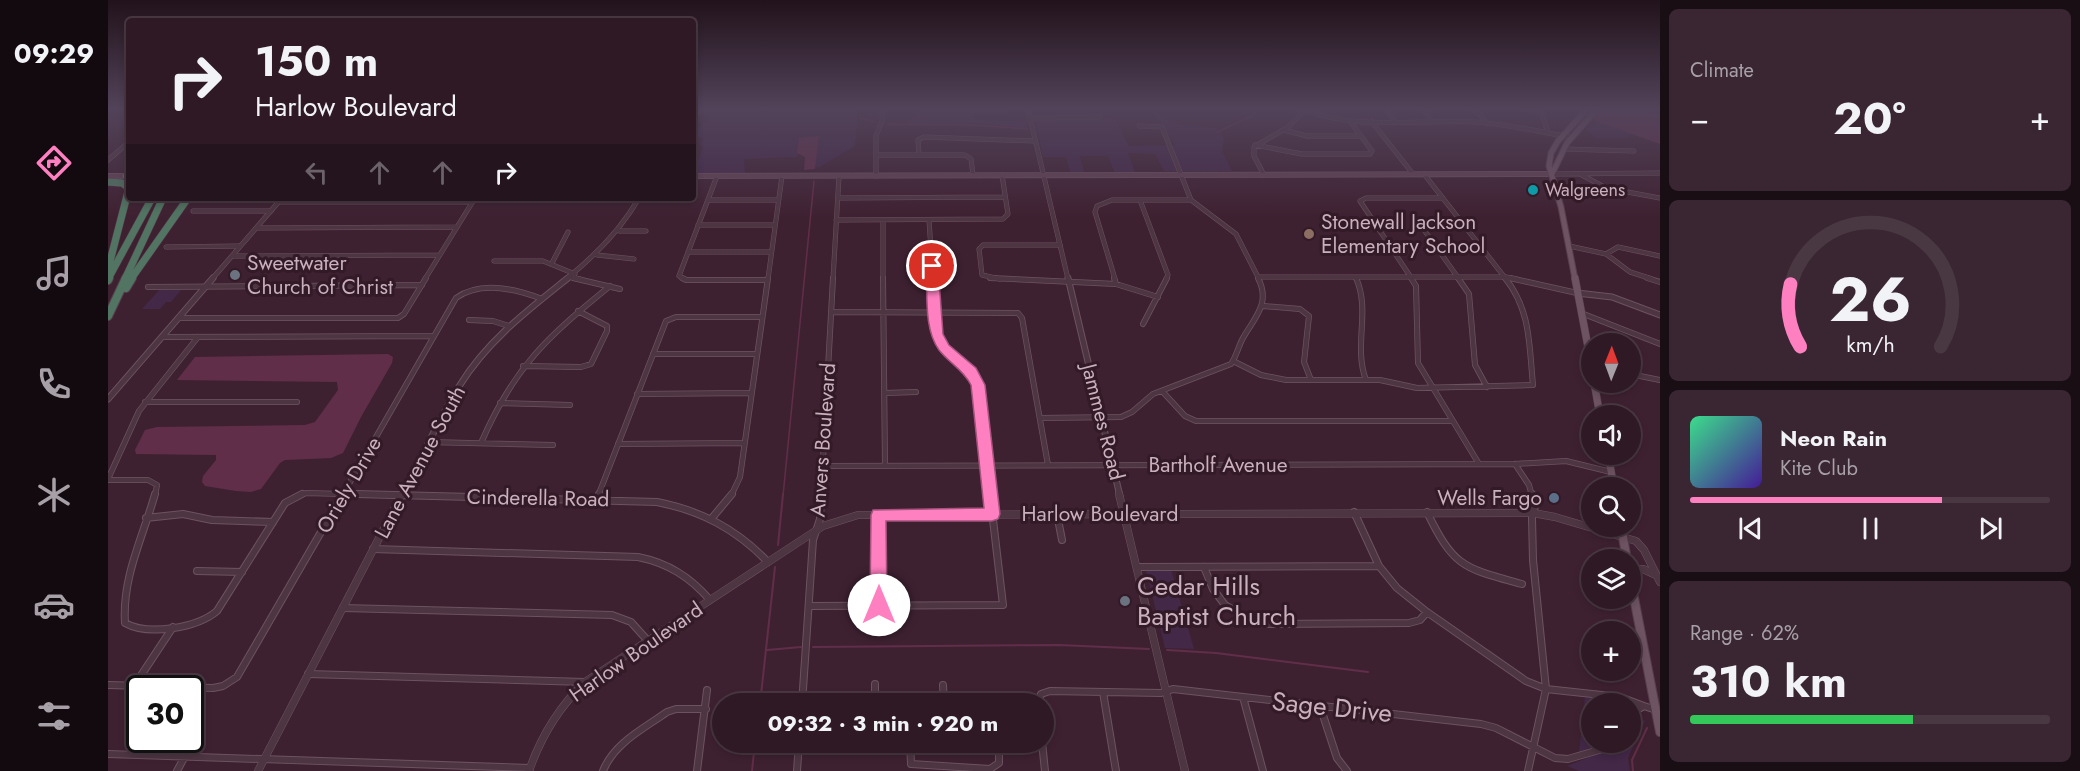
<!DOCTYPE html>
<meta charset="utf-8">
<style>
body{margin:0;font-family:Jost,sans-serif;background:#3a2632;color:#f1f3f6;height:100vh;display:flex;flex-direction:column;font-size:22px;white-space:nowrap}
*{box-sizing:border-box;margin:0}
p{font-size:20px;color:#a7a0a7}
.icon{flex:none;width:33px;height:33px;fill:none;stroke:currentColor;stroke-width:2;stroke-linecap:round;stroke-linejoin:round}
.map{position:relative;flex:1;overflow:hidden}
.side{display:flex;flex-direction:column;gap:9px;padding:9px;background:#190e14;width:420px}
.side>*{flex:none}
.banner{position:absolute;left:18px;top:18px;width:570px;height:183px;border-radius:6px;box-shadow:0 3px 9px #0003,0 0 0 2px #493842;background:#2e1925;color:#f1f3f6;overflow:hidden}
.needle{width:39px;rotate:1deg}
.buttons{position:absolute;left:1473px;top:333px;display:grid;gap:12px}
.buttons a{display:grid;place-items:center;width:60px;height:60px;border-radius:50%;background:#2e1925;box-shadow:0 3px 9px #0003,0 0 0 2px #493842;font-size:30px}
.speed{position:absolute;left:18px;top:675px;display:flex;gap:12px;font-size:30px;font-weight:700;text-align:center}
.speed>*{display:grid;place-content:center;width:78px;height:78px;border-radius:50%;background:#2e1925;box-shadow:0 3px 9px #0003,0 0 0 2px #493842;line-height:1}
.speed .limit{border:3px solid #111;border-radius:9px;background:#fff;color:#111}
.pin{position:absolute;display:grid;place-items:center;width:51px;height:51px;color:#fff;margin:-26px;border:3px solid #fff;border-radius:50%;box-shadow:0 2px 6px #0007}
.me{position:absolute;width:66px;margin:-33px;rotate:0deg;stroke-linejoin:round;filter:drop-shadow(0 0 4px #0008)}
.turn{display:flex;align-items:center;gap:21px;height:126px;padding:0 30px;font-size:27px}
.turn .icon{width:78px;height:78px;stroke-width:2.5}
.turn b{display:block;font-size:42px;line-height:51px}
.lanes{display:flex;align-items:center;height:57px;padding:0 30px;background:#0003;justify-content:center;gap:30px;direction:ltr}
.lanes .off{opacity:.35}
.big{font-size:45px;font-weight:700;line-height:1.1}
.side .tile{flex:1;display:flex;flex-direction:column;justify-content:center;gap:9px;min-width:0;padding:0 21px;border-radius:9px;background:#3a2632}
.side .dial{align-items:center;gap:0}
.dial svg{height:156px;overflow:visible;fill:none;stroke:#493842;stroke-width:7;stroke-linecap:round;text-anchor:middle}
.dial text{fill:#f1f3f6;stroke:none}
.song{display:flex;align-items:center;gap:18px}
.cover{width:72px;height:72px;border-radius:9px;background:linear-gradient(135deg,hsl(150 70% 55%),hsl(260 70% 35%))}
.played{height:6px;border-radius:3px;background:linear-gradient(90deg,#ff80c1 70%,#493842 70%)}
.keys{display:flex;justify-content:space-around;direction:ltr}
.heat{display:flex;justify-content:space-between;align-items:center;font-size:33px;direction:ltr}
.charge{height:9px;border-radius:4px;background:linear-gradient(90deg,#34c759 62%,#493842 0)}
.trip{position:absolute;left:604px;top:693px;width:342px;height:60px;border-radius:30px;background:#2e1925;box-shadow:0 3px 9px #0003,0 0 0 2px #493842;font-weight:700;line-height:60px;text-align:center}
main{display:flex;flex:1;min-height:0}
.menu{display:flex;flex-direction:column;width:108px;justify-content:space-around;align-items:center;background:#120a0f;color:#a7a0a7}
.menu .icon{width:42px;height:42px}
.menu .current{color:#ff80c1}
.menu b{font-size:27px;color:#f1f3f6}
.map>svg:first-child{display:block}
</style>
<main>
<nav class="menu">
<b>09:29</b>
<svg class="icon current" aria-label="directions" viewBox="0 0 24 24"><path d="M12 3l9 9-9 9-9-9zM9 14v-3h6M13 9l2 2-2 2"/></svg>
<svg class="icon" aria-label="music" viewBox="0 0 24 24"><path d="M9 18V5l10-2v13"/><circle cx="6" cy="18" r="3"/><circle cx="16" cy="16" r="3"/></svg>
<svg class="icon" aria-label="phone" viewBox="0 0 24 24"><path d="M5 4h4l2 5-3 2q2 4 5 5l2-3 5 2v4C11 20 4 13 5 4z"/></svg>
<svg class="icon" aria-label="climate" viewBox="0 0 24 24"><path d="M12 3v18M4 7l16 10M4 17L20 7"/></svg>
<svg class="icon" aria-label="car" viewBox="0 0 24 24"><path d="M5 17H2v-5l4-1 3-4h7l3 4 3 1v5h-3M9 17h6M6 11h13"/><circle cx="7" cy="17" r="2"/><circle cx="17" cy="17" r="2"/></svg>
<svg class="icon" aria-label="filters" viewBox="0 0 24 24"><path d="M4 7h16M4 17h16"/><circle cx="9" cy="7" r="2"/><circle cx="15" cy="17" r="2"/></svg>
</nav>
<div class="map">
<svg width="1552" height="771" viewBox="0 0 1552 771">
<rect width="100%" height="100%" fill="#3e2131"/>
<path fill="#432847" d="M 599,109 L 750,109 L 747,146 L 710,168 L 707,166 L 711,137 L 693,137 L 689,157 L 636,159 L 637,173 L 589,173 L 586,169 L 595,148 L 592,144 L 595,139 L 591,137 L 585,137 L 585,131 L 601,121 L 601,116 L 594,115 Z
M 817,109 L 901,109 L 903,114 L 866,113 L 866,117 L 872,120 L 918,122 L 920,129 L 864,123 L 797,123 Z
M 1046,112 L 1072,125 L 1108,128 L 1116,138 L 1114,151 L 1124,171 L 1056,171 L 1047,154 L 1020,153 L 1027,172 L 1006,172 L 1000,156 L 972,156 L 976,172 L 962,172 L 958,157 L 935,157 L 927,119 L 1007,119 L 1021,146 L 1066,145 Z
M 1490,122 L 1525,134 L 1518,138 L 1488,138 L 1477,129 Z
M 51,290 L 73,290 L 63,302 L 58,302 L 52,309 L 34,309 Z
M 1063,569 L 1086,649 L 1057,648 L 1038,570 Z
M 1477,697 L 1510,703 L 1484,704 L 1484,742 L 1492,743 L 1489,747 L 1471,753 Z
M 1526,715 L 1537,721 L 1520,758 L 1522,771 L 1471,771 L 1459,766 L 1509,746 L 1511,743 L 1522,742 L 1523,722 Z"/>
<path fill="#612e49" d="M 1465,109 L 1541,109 L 1552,116 L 1552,144 L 1490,122 Z
M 711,136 L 707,169 L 696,170 L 697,157 L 689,153 L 691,138 Z
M 280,354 L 285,357 L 284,363 L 253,417 L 235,453 L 223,458 L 177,460 L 172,463 L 153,489 L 143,492 L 128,491 L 97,486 L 94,482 L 95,476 L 108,460 L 108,455 L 28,454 L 27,450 L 37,430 L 49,427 L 197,425 L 207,422 L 230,390 L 229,382 L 69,380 L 87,357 Z"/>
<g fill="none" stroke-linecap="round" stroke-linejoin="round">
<path stroke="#612e49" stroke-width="1.5" d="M 752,118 L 767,122
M 779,124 L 864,125 L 920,129
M 1109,132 L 1144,116 L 1152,109
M 675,496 L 706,181"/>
<path stroke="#612e49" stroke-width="2" d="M 670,545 L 675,494
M 705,647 L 951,645 L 1041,649
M 659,650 L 693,647
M 1059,650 L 1108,653 L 1260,672
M 652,704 L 667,567
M 644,771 L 647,742
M 1525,771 L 1524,760 L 1539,728"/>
<g stroke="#6c5360" stroke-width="5">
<path id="minor-far2" d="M 1194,109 C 1248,131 1310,119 1367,122 C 1399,124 1432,132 1463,137
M 1277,109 L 1287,121
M 1315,109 L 1324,121
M 1363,109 L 1372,114 L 1378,123
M 1418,109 L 1434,113 L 1440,133
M 922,118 L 992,117
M 1264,122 L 1305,174
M 1031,126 L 1054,127 L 1083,200 L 1128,234 L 1151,279
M 1176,130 L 1199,136 L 1252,136
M 1147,145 L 1194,154 L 1262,154 L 1264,151 L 1242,121
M 1455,149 L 1526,151
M 768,155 L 857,155 L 863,159 L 865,175
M 811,155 L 810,140 L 816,137 L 927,141
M 0,160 L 21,142
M 1316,174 L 1398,279
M 1444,174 L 1552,173
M 1472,174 L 1498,188 L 1552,198
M 1156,175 L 1146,156 L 1146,147 L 1180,127 L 1197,110
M 768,176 L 768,136 L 774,121 L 775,109
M 730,198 L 897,197
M 600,200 L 670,200
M 1032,200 L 1060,275 L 1058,279
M 171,202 L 364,202
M 85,211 L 163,211
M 728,220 L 895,219 L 900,214 L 894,175
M 775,220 L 775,279
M 821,220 L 825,279
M 590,225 L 667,225
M 148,228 L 348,227
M 511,231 L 538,231
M 1461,246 L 1498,254 L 1510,247 L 1552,256
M 58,247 L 132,246
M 580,252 L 663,252
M 1498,254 L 1522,272 L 1544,279
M 489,255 L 526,259
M 124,256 L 332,255
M 386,261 L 435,261 L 467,274
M 444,263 L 460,232
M 462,277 L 472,279
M 1150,277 L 1398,277 L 1408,279
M 1248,277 L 1249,279
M 317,279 L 367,198
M 577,279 L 571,276 L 609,176
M 660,279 L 674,176
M 725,279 L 731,176
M 892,279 L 874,275 L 871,249 L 875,245 L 952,245
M 1007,279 L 987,212 L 989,206 L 1004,200 L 1083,200
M 1304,279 L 1252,201 L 1258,198 L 1335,198
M 1351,279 L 1314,227 L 1315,224 L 1320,223 L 1354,223"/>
</g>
<g stroke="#6c5360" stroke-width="6">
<path id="minor-far1" d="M 465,278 L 512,289
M 574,278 L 578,280 L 659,280
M 775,278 L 777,466
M 825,278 C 826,295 824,318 829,334 C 835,355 861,365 870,385 L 883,496
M 882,278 L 1008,284 L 1050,297
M 1006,278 L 1008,284
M 1248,278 C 1263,311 1245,346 1258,380
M 1303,278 L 1308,286 L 1310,363 L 1371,464
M 1350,278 L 1361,294 L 1367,365 L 1379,387
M 1402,278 L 1469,293
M 1539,278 L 1552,282
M 40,287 L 314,285
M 1155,306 L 1192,309 L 1201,316 L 1196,362 L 1203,380
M 723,312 L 910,313 L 914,318 L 940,465
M 1473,313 L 1552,344
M 70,318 L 290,318 L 296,314 L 318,278
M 361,320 L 385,321 L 401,326
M 1035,324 L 1059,278
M 54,337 L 326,336
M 545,354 L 649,354
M 1125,361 L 1153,375 L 1178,380 L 1272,380 L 1309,388 L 1425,385 C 1421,345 1423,310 1397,278
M 415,366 L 473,367 L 483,364 L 499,331 L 499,326 L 470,311
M 1522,374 L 1552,380
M 1054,391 L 1077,416 L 1088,421 L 1344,421
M 777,393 L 808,392
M 529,394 L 643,393
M 37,402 L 189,402
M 392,403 L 462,405
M 932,418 L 1013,417 L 1024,412 L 1045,394 L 1123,364 C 1129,355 1130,347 1135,338 C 1147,317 1163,303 1150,278
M 320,442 L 445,445
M 373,443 C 406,367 439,337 502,286
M 510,444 L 636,443
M 1407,464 L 1421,485 L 1424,496
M 715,466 L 1407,464 L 1458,461 L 1503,472
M 0,479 L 31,411 L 90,337
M 0,480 L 40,480 L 49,485 L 47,496
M 190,496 L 198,493 L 307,496
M 234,496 L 348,298 C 373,280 408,289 434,299
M 490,496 L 558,321 L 568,317 L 654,317
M 623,496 L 632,477 L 660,278
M 713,496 L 725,278"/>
</g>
<g stroke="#6c5360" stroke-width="8">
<path id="minor" d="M 47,494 C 35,537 14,577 17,623 C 40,636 89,628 109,611 L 177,503 L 194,494
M 248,494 L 549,502 C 594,511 628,529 660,562
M 489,499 L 491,494
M 1246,512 L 1271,566 L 1289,588 L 1319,612 L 1418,681 L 1438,689 L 1512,697 L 1536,706
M 1319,512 C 1346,568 1356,568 1414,584
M 949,514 L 954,540
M 770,515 L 771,605
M 38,518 L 75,514 L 104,520 L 165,522
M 604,518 L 624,494
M 265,549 L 530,557 C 560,563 582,577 602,600
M 1030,567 L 1271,566
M 1096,567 L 1105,589 L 1117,605 L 1144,621 L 1157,624 L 1301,623 L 1312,620 L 1319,612
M 89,571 L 134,572
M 701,606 L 895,605 L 882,494
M 235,608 L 504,615 L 523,622 L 540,641
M 200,674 L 477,682
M 767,684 L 767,704
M 0,685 L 105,688 L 115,686 L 129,677 L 235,494
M 835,685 L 836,704
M 26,686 L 65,627
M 995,692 L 1008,771
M 1135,697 L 1155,771
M 694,704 L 705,540 L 712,519 L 713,494
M 930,704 L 933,694 L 942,691 L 1053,693 L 1065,689 L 1373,724 L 1388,728 L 1447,758 L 1460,759 L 1498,748 L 1505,742
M 1212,706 L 1229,758 L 1239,771
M 1522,714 L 1536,706 L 1548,710
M 802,742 L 803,764 L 882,769 L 891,763 L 891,743
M 838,742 L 934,744
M 934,742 L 937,771
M 0,754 L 422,768
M 69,771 L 77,756
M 495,771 C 506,743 535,729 559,712 L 568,709 L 598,709
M 589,771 L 599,690
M 689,771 L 691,742
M 1420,771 L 1438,689 L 1425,560 L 1424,518 L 1427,506 L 1424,494"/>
</g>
<g stroke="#6c5360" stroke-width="5">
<path id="tertiary-far2" d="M 920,109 L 960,279
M 104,279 L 174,198
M 458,279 C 487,256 512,231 531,198"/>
</g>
<g stroke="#6c5360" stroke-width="7">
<path id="tertiary-far1" d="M 960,278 L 1012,496
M 1469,293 L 1504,297 L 1552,315
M 0,399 L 105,278
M 294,496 C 313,459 330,420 352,385 C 379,341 420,310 460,278"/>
</g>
<g stroke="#6c5360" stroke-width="8">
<path id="tertiary" d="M 1011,494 L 1077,771
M 1522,569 L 1535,569 L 1548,575
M 150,771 L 294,494
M 421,771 C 433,736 450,708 477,682 L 715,526 L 750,515 L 1425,513 L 1447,517 L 1528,541 L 1536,550 L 1552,582"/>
</g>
<g stroke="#6c5360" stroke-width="6">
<path id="secondary" d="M 585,116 L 593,109
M 0,176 L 20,176
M 585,176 L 1444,174"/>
</g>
<g stroke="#573e4b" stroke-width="7">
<path id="primary-far2" d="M 1444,174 L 1459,143 L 1489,109
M 1467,279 L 1453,207 L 1441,166 L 1443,153 L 1450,141 L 1479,109"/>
</g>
<g stroke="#573e4b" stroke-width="8">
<path id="primary-far1" d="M 1467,278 L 1484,368
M 1486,382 L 1492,416
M 1500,454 L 1506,488"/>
</g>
<g stroke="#573e4b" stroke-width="10">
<path id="primary" d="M 1513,526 L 1519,560
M 1522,577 L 1552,732"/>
</g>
<g stroke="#563d4a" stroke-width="8">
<path id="motorway-far1" d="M 18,176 L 21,175
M 0,182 L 14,183 L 21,188 L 0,269
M 0,279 L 44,198
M 17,279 L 55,198
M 23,279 L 80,198"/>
</g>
<g stroke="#563d4a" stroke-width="10">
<path id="motorway" d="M 0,280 L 1,278
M 18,288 L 24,278
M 0,316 L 18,278"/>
</g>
<use href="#minor-far2" stroke="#4e3542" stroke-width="4"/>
<use href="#minor-far1" stroke="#4e3542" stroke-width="4.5"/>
<use href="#minor" stroke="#4e3542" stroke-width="6"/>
<use href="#tertiary-far2" stroke="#4e3542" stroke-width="4"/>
<use href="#tertiary-far1" stroke="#4e3542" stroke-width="5"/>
<use href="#tertiary" stroke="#4e3542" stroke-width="7"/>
<use href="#secondary" stroke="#614252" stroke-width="4.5"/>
<use href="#primary-far2" stroke="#6e5362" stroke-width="5"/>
<use href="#primary-far1" stroke="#6e5362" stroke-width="7"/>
<use href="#primary" stroke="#6e5362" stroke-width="8"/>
<use href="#motorway-far1" stroke="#517562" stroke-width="7"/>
<use href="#motorway" stroke="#517562" stroke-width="8"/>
</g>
<linearGradient id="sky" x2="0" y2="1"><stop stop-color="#22121b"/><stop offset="0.5" stop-color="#52435a"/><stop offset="1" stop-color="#52435a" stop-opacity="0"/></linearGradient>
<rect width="1552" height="217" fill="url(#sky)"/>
<path fill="#ff80c1" stroke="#a6537d" stroke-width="1.5" d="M 824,262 L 830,266 L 835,334 L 841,345 L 868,368 L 877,385 L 892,514 L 890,519 L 884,521 L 778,521 L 779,605 L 777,611 L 771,613 L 765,611 L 762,605 L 763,515 L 765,510 L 876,508 L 863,385 C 855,369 841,363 831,350 C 815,328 820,292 818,266 Z"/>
<circle fill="#0f9aa8" stroke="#331a27" stroke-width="2" cx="1425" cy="190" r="6"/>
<circle fill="#8d6e63" stroke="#331a27" stroke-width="2" cx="1201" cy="234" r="6"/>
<g fill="#6b7280" stroke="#331a27" stroke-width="2">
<circle cx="127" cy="275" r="6"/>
<circle cx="1017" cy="601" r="6"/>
</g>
<circle fill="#5c6f8a" stroke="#331a27" stroke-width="2" cx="1446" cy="498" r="6"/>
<g text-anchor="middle" stroke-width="6" stroke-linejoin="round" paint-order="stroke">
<g font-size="18" fill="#cab0bd" stroke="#331a27" text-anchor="start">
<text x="1437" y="196">Walgreens</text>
</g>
<g font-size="21" fill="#cab0bd" stroke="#331a27" text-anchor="start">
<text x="1213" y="229">Stonewall Jackson<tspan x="1213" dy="24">Elementary School</tspan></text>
<text x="139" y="270">Sweetwater<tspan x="139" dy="24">Church of Christ</tspan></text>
<text x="1434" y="505" text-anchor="end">Wells Fargo</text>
</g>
<g font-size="21" fill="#cab0bd" stroke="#331a27">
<text transform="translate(995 422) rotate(76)" y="7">Jammes Road</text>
<text transform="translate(715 440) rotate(-86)" y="7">Anvers Boulevard</text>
<text transform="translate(312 462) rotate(-62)" y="7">Lane Avenue South</text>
<text x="1110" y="472">Bartholf Avenue</text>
<text transform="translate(241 485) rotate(-60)" y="7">Oriely Drive</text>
<text transform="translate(430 498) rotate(1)" y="7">Cinderella Road</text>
<text x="992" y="521">Harlow Boulevard</text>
<text transform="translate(528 652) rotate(-35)" y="7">Harlow Boulevard</text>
</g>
<g font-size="26" fill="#cab0bd" stroke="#331a27" text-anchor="start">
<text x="1029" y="595">Cedar Hills<tspan x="1029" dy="30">Baptist Church</tspan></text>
</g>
<g font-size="26" fill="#cab0bd" stroke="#331a27">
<text transform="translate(1224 707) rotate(6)" y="9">Sage Drive</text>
</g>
</g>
</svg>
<div class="buttons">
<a><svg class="needle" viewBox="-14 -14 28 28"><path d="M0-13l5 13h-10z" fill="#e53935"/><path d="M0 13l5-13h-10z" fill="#a7a0a7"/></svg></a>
<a><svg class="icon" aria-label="sound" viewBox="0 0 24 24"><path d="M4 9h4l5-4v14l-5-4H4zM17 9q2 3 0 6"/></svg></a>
<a><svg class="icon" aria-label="search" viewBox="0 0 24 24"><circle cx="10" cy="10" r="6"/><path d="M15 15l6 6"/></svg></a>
<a><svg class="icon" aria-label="layers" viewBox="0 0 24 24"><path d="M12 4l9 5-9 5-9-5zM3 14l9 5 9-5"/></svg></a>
<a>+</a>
<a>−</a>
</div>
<div class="speed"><div class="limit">30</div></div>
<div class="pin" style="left:824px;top:266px;background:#d93025"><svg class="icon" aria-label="arrive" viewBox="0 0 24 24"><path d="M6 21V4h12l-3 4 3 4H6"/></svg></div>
<svg class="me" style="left:771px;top:605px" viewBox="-20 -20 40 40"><circle r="19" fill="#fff"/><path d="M0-13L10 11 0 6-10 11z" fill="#ff80c1"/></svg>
<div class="trip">09:32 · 3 min · 920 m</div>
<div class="banner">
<div class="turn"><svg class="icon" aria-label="right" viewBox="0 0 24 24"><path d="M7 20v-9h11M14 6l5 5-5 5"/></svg><div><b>150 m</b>Harlow Boulevard</div></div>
<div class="lanes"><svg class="icon off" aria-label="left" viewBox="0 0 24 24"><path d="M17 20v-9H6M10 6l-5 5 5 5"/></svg><svg class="icon off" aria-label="ahead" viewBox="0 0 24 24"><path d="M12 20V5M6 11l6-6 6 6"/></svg><svg class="icon off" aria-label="ahead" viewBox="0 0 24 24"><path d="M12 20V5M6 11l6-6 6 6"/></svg><svg class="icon" aria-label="right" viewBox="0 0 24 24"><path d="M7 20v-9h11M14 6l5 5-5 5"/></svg></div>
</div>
</div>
<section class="side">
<div class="tile"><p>Climate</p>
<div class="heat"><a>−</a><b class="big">20°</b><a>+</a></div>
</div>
<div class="tile dial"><svg viewBox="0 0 100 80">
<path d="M14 69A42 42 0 1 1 86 69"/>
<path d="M14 69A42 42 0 0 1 9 37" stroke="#ff80c1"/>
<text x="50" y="56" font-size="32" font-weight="700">26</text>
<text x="50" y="72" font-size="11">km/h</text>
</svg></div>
<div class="tile">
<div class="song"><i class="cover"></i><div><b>Neon Rain</b><p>Kite Club</p></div></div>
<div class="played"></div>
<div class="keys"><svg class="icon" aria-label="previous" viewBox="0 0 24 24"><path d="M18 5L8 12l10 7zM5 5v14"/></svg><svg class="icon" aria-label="pause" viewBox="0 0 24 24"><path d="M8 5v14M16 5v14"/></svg><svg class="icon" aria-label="next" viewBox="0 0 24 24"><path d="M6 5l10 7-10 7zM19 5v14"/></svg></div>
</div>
<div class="tile"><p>Range · 62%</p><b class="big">310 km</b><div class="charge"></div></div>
</section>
</main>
